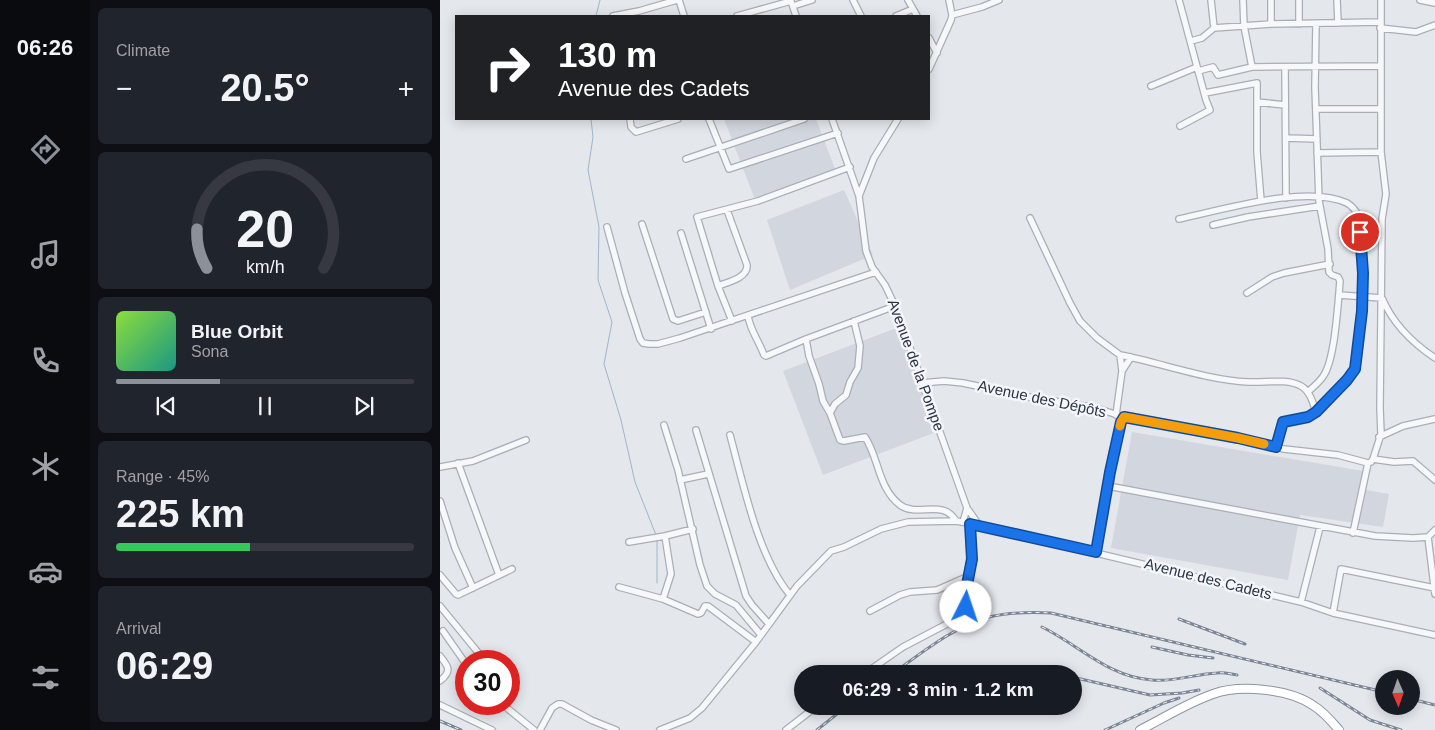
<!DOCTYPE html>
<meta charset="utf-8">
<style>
body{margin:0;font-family:Helvetica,sans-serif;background:#20242c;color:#f1f3f6;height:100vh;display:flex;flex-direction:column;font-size:19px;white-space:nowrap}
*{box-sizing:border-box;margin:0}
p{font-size:16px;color:#9ea1a6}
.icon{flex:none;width:28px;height:28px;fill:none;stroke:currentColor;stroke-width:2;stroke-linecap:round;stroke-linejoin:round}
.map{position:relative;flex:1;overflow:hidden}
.sheet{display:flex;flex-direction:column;gap:8px;padding:8px;background:#0d0f14;width:350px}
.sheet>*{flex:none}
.guide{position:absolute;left:15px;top:15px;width:475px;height:105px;border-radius:0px;box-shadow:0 2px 12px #0003;background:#202124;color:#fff;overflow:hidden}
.needle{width:32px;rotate:178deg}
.controls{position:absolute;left:935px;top:670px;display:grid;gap:10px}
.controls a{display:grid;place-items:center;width:45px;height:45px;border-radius:50%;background:#171b24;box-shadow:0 2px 12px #0003;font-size:25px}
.speed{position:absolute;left:15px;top:650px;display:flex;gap:10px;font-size:25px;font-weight:700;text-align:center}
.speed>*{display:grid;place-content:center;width:65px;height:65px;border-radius:50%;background:#171b24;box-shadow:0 2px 12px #0003;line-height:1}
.speed .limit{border:8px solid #d22;background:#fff;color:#111}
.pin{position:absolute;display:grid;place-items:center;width:42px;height:42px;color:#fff;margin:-21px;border:2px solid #fff;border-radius:50%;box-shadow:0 1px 5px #0007}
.me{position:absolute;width:55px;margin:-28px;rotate:4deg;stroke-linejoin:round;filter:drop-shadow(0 0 4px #0008)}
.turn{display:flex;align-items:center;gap:18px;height:105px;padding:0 20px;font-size:22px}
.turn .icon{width:65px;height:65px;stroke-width:2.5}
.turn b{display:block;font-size:35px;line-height:42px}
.big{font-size:38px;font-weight:800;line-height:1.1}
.sheet .widget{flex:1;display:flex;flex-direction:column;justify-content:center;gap:8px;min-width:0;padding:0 18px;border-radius:8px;background:#20242c}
.sheet .dial{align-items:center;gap:0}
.dial svg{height:130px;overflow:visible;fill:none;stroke:#363941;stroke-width:7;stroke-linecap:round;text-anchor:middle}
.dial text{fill:#f1f3f6;stroke:none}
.song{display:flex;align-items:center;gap:15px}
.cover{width:60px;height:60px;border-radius:8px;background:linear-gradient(135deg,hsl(90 70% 55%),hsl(170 70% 35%))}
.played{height:5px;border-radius:2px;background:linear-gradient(90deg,#8c9099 35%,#363941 35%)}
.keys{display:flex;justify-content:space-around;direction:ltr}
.heat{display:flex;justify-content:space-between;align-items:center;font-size:28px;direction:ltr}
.charge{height:8px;border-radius:4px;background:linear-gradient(90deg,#34c759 45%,#363941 0)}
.trip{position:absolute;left:354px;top:665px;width:288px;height:50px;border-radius:25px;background:#171b24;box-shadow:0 2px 12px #0003;font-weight:800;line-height:50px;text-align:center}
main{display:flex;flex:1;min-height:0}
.tab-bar{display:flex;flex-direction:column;width:90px;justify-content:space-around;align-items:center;background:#090b0e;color:#9ea1a6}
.tab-bar .icon{width:35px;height:35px}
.tab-bar .selected{color:#8c9099}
.tab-bar b{font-size:22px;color:#f1f3f6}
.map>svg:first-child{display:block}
</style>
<main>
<nav class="tab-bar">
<b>06:26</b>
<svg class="icon selected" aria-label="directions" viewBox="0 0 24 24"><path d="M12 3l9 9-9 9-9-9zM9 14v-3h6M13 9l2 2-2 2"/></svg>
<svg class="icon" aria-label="music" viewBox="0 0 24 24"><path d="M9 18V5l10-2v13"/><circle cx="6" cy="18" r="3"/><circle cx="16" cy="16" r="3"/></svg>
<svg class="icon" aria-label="phone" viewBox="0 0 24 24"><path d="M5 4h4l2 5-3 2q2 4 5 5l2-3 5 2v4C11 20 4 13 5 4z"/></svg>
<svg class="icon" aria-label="climate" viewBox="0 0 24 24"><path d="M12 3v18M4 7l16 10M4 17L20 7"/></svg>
<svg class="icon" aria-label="car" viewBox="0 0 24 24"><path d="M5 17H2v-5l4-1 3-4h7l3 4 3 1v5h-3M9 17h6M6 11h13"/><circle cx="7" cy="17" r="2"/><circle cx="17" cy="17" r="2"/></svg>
<svg class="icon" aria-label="filters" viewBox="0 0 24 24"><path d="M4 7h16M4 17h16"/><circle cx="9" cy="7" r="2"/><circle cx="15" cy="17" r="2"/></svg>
</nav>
<section class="sheet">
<div class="widget"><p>Climate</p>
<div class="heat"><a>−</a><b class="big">20.5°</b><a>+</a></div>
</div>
<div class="widget dial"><svg viewBox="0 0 100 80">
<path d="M14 69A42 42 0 1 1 86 69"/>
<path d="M14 69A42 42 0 0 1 8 45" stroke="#8c9099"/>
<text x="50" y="56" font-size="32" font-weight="700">20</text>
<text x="50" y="72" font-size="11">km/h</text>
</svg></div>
<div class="widget">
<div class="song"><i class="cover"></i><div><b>Blue Orbit</b><p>Sona</p></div></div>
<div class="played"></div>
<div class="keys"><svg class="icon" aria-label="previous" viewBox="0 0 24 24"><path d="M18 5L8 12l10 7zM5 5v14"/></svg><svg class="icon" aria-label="pause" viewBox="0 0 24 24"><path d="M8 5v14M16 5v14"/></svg><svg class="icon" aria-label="next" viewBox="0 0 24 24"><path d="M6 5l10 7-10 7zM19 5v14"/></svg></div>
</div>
<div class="widget"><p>Range · 45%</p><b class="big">225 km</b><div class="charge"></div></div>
<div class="widget"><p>Arrival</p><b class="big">06:29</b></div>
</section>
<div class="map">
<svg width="995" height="730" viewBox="0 0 995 730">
<rect width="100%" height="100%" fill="#e4e7ec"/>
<path fill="#d2d6de" d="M 284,119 L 376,119 L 397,174 L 317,205 Z
M 404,190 L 433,255 L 350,290 L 327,220 Z
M 459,327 L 499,431 L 383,475 L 343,371 Z
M 692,432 L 929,472 L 926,490 L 949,494 L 943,527 L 860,515 L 848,580 L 671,548 Z"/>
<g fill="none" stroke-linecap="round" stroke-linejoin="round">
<path stroke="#9fb4cc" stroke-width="1" d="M 156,16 L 160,0
M 151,119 L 153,137 L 148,170 L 159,227 L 158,280 L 172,322 L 164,364 L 181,420 L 195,482 L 216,535
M 217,583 L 217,539"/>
<g stroke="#a9aeb7" stroke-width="8">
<path id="minor" d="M 239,0 L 244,16
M 413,0 L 421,16
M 468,0 L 477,16
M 739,0 L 766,100 L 770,110 L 740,126
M 771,0 L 774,28
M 803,0 L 804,26 L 812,67
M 831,0 L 831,24
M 897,0 L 898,23
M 980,0 L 995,3
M 352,4 L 356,16
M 353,6 L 372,0
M 512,15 L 542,7 L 559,0
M 173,16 L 199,11 L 237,0
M 297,16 L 351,1
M 456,16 L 473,9
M 859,24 L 859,0
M 940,28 L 976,32 L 995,25
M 489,38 L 497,53
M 751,41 L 762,38 L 774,28 L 831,24 L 940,22
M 845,67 L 846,198
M 489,69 L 511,20 L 512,15 L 509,0
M 758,71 L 773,67 L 778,75 L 812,67 L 941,66
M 711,86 L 757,67
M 765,93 L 817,83 L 817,152 L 821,201
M 817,102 L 845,105
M 876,109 L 941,109
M 190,119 L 191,127 L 196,132 L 238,119
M 269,119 L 289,169 L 398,133
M 392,119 L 419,196 L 426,251 L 432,267 L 445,285 L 455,306 L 527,508 L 539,525
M 846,138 L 877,139
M 877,153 L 941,152
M 246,159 L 364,119
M 419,196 L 434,158 L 458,119
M 590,218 L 630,303 L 640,321 L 657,338 L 680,355 C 722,363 766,380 808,382 C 825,383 846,378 861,386 C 870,391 873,403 876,412
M 739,219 C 782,210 866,184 907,203 C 912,206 915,209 917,214 C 925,236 925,353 913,372 C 908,381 881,411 871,415 C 862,420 851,418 842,423 L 836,447
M 202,224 L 233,319 L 238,321 L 266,312
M 773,225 L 808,217 L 880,206
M 167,227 L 185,293 L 200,339 L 203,343 L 209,344 L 218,344 L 240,338 L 436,272
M 241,233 L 271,329
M 278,286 C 288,282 308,278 307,265 L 287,210
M 807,293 L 832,277 L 844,273 L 890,264
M 899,295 L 942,298 C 953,324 971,342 995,358
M 308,316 C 310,330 319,341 324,355 L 326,356 L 366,339 L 455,306
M 292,321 L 278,286 L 257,217 L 318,201 L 410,167
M 366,339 L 369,356 L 379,384 L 383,401 L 390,413 L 400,440 L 404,441 L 425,437 C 439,458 438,488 460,505 C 477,518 503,498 516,521
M 680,355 L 682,371
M 482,383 L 504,381 L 523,383 L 589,397 L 656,408 L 684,417 L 798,438 L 844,449 L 898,455 L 928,463
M 868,392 C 873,387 880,382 884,375 C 895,358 898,303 900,281 L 898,277 L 892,275 L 889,272 L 888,249 L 879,201 L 875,87 L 876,24
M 390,413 L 395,404 L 406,395 L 410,382 L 418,368 L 420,346 L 414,321
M 676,415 L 682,371 L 691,357
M 224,425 L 238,470 L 260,565 L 267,586 L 275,594 L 296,605 L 321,635
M 256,430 L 306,596 L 312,605 L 329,624
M 290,435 C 303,483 318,557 350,595
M 939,437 L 963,426 L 995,419
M 933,459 L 954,462 L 973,461 L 995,480
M 18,463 L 59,575
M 0,467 L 33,461 L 86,440
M 240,480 L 268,474
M 668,486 L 935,536 L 973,538 L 988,537 L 995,530
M 0,501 L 15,548 L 33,588
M 523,522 L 527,508
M 913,533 L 928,463 L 931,462 L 933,459 L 941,434 L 940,408 L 942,219 L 946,194 L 941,152 L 941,0
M 988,537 L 995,594
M 189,542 L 225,536 L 253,529
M 656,552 L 669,472 L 679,430 L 681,421 L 678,415
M 0,575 L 16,594 L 18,595 L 72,569
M 179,587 L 223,599 L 258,614 L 261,613 L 265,606 L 268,606 L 316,642
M 223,599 L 231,574 L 225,536
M 861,602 L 880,527
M 0,606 L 45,661
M 430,611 L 460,595 L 470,592 L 497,590 L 529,576
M 893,613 L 901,569 L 995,588
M 3,631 L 26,664
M 0,656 C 9,667 12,671 0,681
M 424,674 L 463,647 L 503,626 L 520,617 L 524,612 L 526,590 L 531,559 L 530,524
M 62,704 L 94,730
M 0,705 L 52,730
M 100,730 L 112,708 L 118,704 L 122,704 L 151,720 L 176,730
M 220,730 L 250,718 L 262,708 L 316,642 L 357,586 L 391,551 L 404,547 L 441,529 L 468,522 L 516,521 L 539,525 L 861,602 L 893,613 L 995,635
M 346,730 L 377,706"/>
</g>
<g stroke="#8b94a3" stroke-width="10">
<path id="highway" d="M 700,730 C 724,718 747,703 773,694 C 800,684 850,689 874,706 C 884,712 892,722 899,730"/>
</g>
<use href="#minor" stroke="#f7f8fa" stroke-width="5.5"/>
<use href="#highway" stroke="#fff" stroke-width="8"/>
<g stroke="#7d8696" stroke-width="3">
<path id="rail" d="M 739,619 L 805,644
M 602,627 C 639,645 668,677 712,680 C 735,682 755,674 777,673 C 784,672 790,674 797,675
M 712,647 L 748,655 L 773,658
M 594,668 L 619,674
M 452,674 C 480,654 516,625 549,617 C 570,612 590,612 611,613 L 944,692
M 632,677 L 710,695 L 742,693 L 759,690
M 880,688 L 930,720 L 961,730
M 971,699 L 995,705
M 0,721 L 21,730
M 377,730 L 407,706
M 665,730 L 724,703 L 739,698"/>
</g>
<use href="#rail" stroke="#f4f6f9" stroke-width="1" stroke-dasharray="4" stroke-linecap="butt"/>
</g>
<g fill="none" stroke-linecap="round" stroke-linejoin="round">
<g stroke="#114b97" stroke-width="12">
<path id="route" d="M 526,607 L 526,590 L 532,559 L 530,524 L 656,552 L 670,472 L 681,422 L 684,417 L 798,438 L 836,447 L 843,422 L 868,417 L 876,412 L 907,380 L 915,369 L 922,311 L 923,273 L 920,232"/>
</g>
<use href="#route" stroke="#1a73e8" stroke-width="9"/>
<path stroke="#f59e0b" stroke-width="9" d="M 680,426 L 681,422 L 684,417 L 798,438 L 824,444"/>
</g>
<g text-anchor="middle" stroke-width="5" stroke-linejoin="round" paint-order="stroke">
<g font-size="15" fill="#2b3445" stroke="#f4f6f9">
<text transform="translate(476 365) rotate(70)" y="5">Avenue de la Pompe</text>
<text transform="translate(602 399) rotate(12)" y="5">Avenue des Dépôts</text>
<text transform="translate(768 579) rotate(14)" y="5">Avenue des Cadets</text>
</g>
</g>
</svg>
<div class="controls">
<a><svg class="needle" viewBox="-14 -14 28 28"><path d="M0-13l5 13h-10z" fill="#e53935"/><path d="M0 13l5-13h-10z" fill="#9ea1a6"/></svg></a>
</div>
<div class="speed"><div class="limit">30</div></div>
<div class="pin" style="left:920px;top:232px;background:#d93025"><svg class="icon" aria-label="arrive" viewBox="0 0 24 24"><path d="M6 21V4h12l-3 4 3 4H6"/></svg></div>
<svg class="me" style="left:526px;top:607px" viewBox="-20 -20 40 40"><circle r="19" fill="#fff"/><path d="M0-13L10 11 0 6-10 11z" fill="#1a73e8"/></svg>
<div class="trip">06:29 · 3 min · 1.2 km</div>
<div class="guide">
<div class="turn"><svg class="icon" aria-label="right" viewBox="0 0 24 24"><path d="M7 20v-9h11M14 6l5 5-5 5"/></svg><div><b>130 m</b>Avenue des Cadets</div></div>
</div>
</div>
</main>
